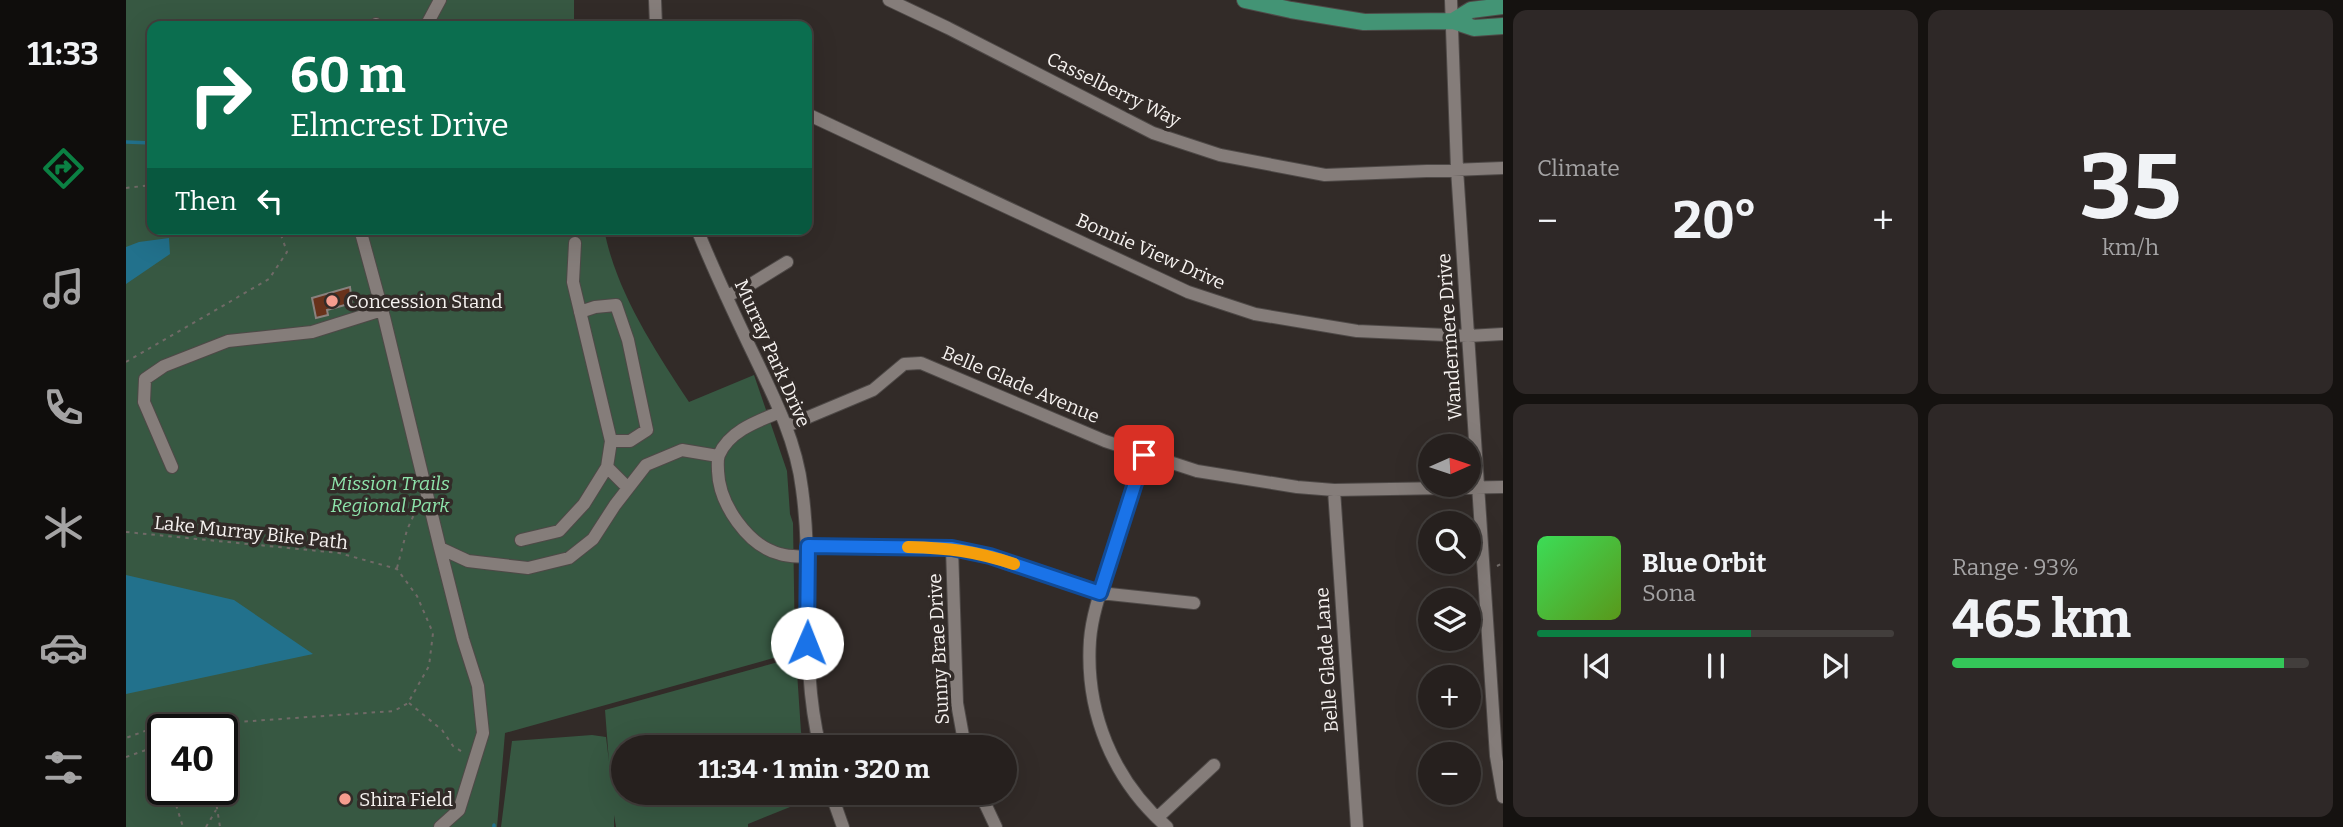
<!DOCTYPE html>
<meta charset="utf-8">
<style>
body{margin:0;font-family:Bitter,serif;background:#2e2827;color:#f1f3f6;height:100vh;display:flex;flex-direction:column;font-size:26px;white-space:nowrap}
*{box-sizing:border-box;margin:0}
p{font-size:23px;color:#a4a3a4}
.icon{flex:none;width:38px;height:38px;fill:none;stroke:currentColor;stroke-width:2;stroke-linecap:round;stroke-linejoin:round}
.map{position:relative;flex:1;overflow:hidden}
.drawer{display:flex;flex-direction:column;gap:10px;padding:10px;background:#151210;width:840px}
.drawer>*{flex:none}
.top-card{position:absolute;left:21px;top:21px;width:665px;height:214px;border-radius:14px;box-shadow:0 7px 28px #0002,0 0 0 2px #423e3c;background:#0b6e4f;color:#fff;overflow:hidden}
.needle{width:46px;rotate:87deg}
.tools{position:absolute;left:1292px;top:434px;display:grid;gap:14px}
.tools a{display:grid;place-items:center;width:63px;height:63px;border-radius:50%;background:#26201e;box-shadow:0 7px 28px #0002,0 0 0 2px #423e3c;font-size:35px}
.speed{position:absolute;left:21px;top:714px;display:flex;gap:14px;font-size:35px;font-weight:700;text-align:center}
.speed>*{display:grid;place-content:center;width:91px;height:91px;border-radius:50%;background:#26201e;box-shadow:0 7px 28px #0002,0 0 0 2px #423e3c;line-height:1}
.speed .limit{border:4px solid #111;border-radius:10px;background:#fff;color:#111}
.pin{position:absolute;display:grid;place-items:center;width:60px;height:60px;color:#fff;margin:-30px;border-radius:14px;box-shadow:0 4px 10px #0006}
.me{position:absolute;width:77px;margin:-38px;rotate:1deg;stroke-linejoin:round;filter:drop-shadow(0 0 5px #0008)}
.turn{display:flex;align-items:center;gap:24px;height:147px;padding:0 28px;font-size:32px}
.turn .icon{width:91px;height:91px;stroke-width:2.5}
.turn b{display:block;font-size:49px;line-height:60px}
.then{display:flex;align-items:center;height:66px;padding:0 28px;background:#0003;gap:14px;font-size:26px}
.big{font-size:52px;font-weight:700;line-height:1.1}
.drawer .card{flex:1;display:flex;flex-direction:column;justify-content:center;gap:10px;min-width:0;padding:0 24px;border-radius:14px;background:#2e2827}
.drawer .dial{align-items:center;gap:0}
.dial b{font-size:91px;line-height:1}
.song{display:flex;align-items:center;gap:21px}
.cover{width:84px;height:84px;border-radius:10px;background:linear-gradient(135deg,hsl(130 70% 55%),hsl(90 70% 35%))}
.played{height:7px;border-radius:4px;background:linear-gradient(90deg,#0b8043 60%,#423e3c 60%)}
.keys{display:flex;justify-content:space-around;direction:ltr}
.heat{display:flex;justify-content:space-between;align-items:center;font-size:38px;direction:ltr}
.charge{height:10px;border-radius:5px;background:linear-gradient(90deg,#34c759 93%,#423e3c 0)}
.drawer .tiles{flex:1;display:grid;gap:10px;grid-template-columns:repeat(2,1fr)}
.trip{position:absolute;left:485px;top:735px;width:406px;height:70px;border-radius:35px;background:#26201e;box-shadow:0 7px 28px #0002,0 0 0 2px #423e3c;font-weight:700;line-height:70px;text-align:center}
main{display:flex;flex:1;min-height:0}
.tab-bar{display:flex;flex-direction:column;width:126px;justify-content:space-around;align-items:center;background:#0f0d0c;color:#a4a3a4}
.tab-bar .icon{width:49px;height:49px}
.tab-bar .selected{color:#0b8043}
.tab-bar b{font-size:32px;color:#f1f3f6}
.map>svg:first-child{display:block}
</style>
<main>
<nav class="tab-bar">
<b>11:33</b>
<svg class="icon selected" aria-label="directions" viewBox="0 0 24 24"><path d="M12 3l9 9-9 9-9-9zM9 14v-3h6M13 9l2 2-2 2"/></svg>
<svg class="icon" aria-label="music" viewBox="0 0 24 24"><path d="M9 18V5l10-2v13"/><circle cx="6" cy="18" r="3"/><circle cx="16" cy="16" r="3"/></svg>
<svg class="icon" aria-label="phone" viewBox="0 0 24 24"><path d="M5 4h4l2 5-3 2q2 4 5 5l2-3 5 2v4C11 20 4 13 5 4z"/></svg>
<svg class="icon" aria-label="climate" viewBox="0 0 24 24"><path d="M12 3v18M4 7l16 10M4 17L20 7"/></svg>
<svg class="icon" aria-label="car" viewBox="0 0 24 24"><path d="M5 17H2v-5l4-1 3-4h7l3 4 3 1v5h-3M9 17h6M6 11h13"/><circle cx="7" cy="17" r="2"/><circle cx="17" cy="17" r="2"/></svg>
<svg class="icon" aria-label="filters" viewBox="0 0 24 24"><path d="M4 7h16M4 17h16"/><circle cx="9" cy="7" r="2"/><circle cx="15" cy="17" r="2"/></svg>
</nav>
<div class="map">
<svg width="1377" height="827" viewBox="0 0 1377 827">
<rect width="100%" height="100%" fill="#322b28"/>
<path fill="#375842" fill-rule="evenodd" d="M 0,0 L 448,0 L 448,26 L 26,26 L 26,229 L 478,229 C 490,292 529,350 563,402 L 628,375 L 661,471 L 664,514 L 667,523 L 669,652 L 379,733 L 371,827 L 0,827 ZM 37,730 L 96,730 L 96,789 L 37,789 Z
M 670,657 L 675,732 L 680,747 L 497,747 L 497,793 L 693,793 L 694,795 L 622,824 L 622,827 L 490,827 L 488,815 L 488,827 L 375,827 L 386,741 L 466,735 L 480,737 L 483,762 L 479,710 Z"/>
<path fill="#22718c" d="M 43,238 L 44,254 L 0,284 L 0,247 L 13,242 Z
M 0,575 L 108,600 L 187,654 L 0,694 Z"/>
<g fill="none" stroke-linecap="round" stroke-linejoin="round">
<path stroke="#22718c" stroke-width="3.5" d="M 0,142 L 26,143
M 368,825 L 368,827"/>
</g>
<path fill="#68321b" stroke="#89817e" stroke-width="2" d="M 224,287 L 226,303 L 201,310 L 202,315 L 190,318 L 186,298 Z"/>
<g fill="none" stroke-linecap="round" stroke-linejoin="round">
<g stroke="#4e4947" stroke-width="14">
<path id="minor" d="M 529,0 L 530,26
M 763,0 L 822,28 L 1027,133 L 1094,155 L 1199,175 L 1377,168
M 1325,0 L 1331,169 L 1370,756 L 1377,797
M 250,26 L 250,24
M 300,26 L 314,0
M 681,114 L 1062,292 L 1129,314 L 1231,331 L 1342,336 L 1377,334
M 234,229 L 258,317 L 314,548 L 342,561 L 402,568 L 443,558 L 467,539 L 489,505 L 520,465 L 556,450 L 592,456
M 571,229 C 587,269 605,307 623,345 C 645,391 670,438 676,489 C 688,575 673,662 694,747
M 449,243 L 447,282 L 485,441 L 481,467 L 502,488
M 600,296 L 617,289 L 661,262
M 454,312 L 469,307 L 490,305 L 502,340 L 521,430 L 504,441 L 485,441
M 654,412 C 632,421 603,431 593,455 C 591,460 592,467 592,471 C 593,504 622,546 654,554 C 663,557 673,556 682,557
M 661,426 L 747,390 L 778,364 L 795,363 L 979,441 L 1071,471 L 1171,487 L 1208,490 L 1377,487
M 1018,455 C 1007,491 995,527 984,562 C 976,587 966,614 964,640 C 959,712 987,780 1041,827
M 46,467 L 18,402 L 19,379 L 38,366 L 102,341 L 186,332 L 256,310
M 1208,490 L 1231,827
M 395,540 L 433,531 L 458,504 L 481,467
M 682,546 L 826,548 L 864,556 L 974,593 L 1068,603
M 314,548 L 337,639 L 352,686 L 357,733 L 333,810 L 314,827
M 826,548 L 831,703 L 839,747
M 705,793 L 717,827
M 854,793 L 870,827
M 1031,818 L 1088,765"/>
</g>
<g stroke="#4e4947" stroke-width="18">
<path id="major" d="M 1119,0 L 1165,10 L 1238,22 L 1327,21 L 1348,28 L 1377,26
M 1327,21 L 1345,10 L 1377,6"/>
</g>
<path stroke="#706a67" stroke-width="2" stroke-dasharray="3.5 5" stroke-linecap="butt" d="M 0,188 L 26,185
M 0,362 L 143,279 L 161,252 L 153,229
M 0,532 L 213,553 L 271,569 L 291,596 L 307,633 L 303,666 L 282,703 L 268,711 L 27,728 L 0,738
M 1371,566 L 1377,563
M 271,568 L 281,530 L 290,510 L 293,509
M 283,703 L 316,730 L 327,746 L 338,753
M 0,757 L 37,744
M 45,789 L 57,827
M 88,789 L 94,827
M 80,827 L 90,810"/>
<use href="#minor" stroke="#857d7a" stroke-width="12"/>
<use href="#major" stroke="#439475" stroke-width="16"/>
</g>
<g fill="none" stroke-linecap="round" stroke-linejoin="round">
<g stroke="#114b97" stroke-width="18">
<path id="route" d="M 681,643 L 682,546 L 826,548 L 864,556 L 974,593 L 1018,455"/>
</g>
<use href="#route" stroke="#1a73e8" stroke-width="12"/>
<path stroke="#f59e0b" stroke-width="12" d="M 782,547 C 823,548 849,551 888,564"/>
</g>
<g fill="#f59d8f" stroke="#322b28" stroke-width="2.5">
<circle cx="206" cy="301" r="7"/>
<circle cx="219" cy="799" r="7"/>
</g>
<g text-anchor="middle" stroke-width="7" stroke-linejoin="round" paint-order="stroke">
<g font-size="19" fill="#f6f2f0" stroke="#322b28">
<text transform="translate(988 89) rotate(26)" y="7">Casselberry Way</text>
<text transform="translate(1025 251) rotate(24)" y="7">Bonnie View Drive</text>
<text transform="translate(1323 337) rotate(-94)" y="7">Wandermere Drive</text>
<text transform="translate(647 353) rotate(66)" y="7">Murray Park Drive</text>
<text transform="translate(895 384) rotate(23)" y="7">Belle Glade Avenue</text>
<text transform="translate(125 532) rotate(6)" y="7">Lake Murray Bike Path</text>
<text transform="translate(812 649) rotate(-93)" y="7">Sunny Brae Drive</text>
<text transform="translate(1200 660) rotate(-94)" y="7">Belle Glade Lane</text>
</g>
<g font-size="19" fill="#f6f2f0" stroke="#322b28" text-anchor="start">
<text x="220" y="308">Concession Stand</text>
<text x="233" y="806">Shira Field</text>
</g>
<g font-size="19" font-style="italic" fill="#8ee4ab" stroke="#322b28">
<text x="264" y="490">Mission Trails<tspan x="264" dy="22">Regional Park</tspan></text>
</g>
</g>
</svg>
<div class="tools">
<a><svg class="needle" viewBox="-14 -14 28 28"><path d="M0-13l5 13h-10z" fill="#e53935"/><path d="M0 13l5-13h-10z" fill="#a4a3a4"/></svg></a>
<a><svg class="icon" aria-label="search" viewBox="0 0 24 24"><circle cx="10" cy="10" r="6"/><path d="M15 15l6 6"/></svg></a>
<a><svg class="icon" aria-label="layers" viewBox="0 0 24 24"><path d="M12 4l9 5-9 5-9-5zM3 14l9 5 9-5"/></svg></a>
<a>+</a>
<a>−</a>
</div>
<div class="speed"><div class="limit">40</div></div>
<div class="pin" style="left:1018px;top:455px;background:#d93025"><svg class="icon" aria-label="arrive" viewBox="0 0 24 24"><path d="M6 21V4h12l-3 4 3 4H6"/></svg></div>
<svg class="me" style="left:681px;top:643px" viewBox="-20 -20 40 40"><circle r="19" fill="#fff"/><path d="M0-13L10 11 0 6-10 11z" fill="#1a73e8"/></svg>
<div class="trip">11:34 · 1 min · 320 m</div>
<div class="top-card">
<div class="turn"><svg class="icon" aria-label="right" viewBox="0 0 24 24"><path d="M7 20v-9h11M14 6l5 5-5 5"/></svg><div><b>60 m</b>Elmcrest Drive</div></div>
<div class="then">Then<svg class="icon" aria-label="left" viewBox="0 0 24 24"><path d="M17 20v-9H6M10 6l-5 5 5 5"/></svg></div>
</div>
</div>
<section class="drawer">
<div class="tiles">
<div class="card"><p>Climate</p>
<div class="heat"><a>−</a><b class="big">20°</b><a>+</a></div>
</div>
<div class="card dial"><b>35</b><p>km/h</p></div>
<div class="card">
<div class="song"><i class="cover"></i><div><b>Blue Orbit</b><p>Sona</p></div></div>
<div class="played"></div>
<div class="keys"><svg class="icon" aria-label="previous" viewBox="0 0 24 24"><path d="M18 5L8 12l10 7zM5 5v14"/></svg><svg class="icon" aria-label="pause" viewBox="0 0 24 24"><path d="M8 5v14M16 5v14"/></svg><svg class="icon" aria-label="next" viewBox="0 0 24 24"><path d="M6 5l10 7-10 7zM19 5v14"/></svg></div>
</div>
<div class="card"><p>Range · 93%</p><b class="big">465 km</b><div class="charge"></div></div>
</div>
</section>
</main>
